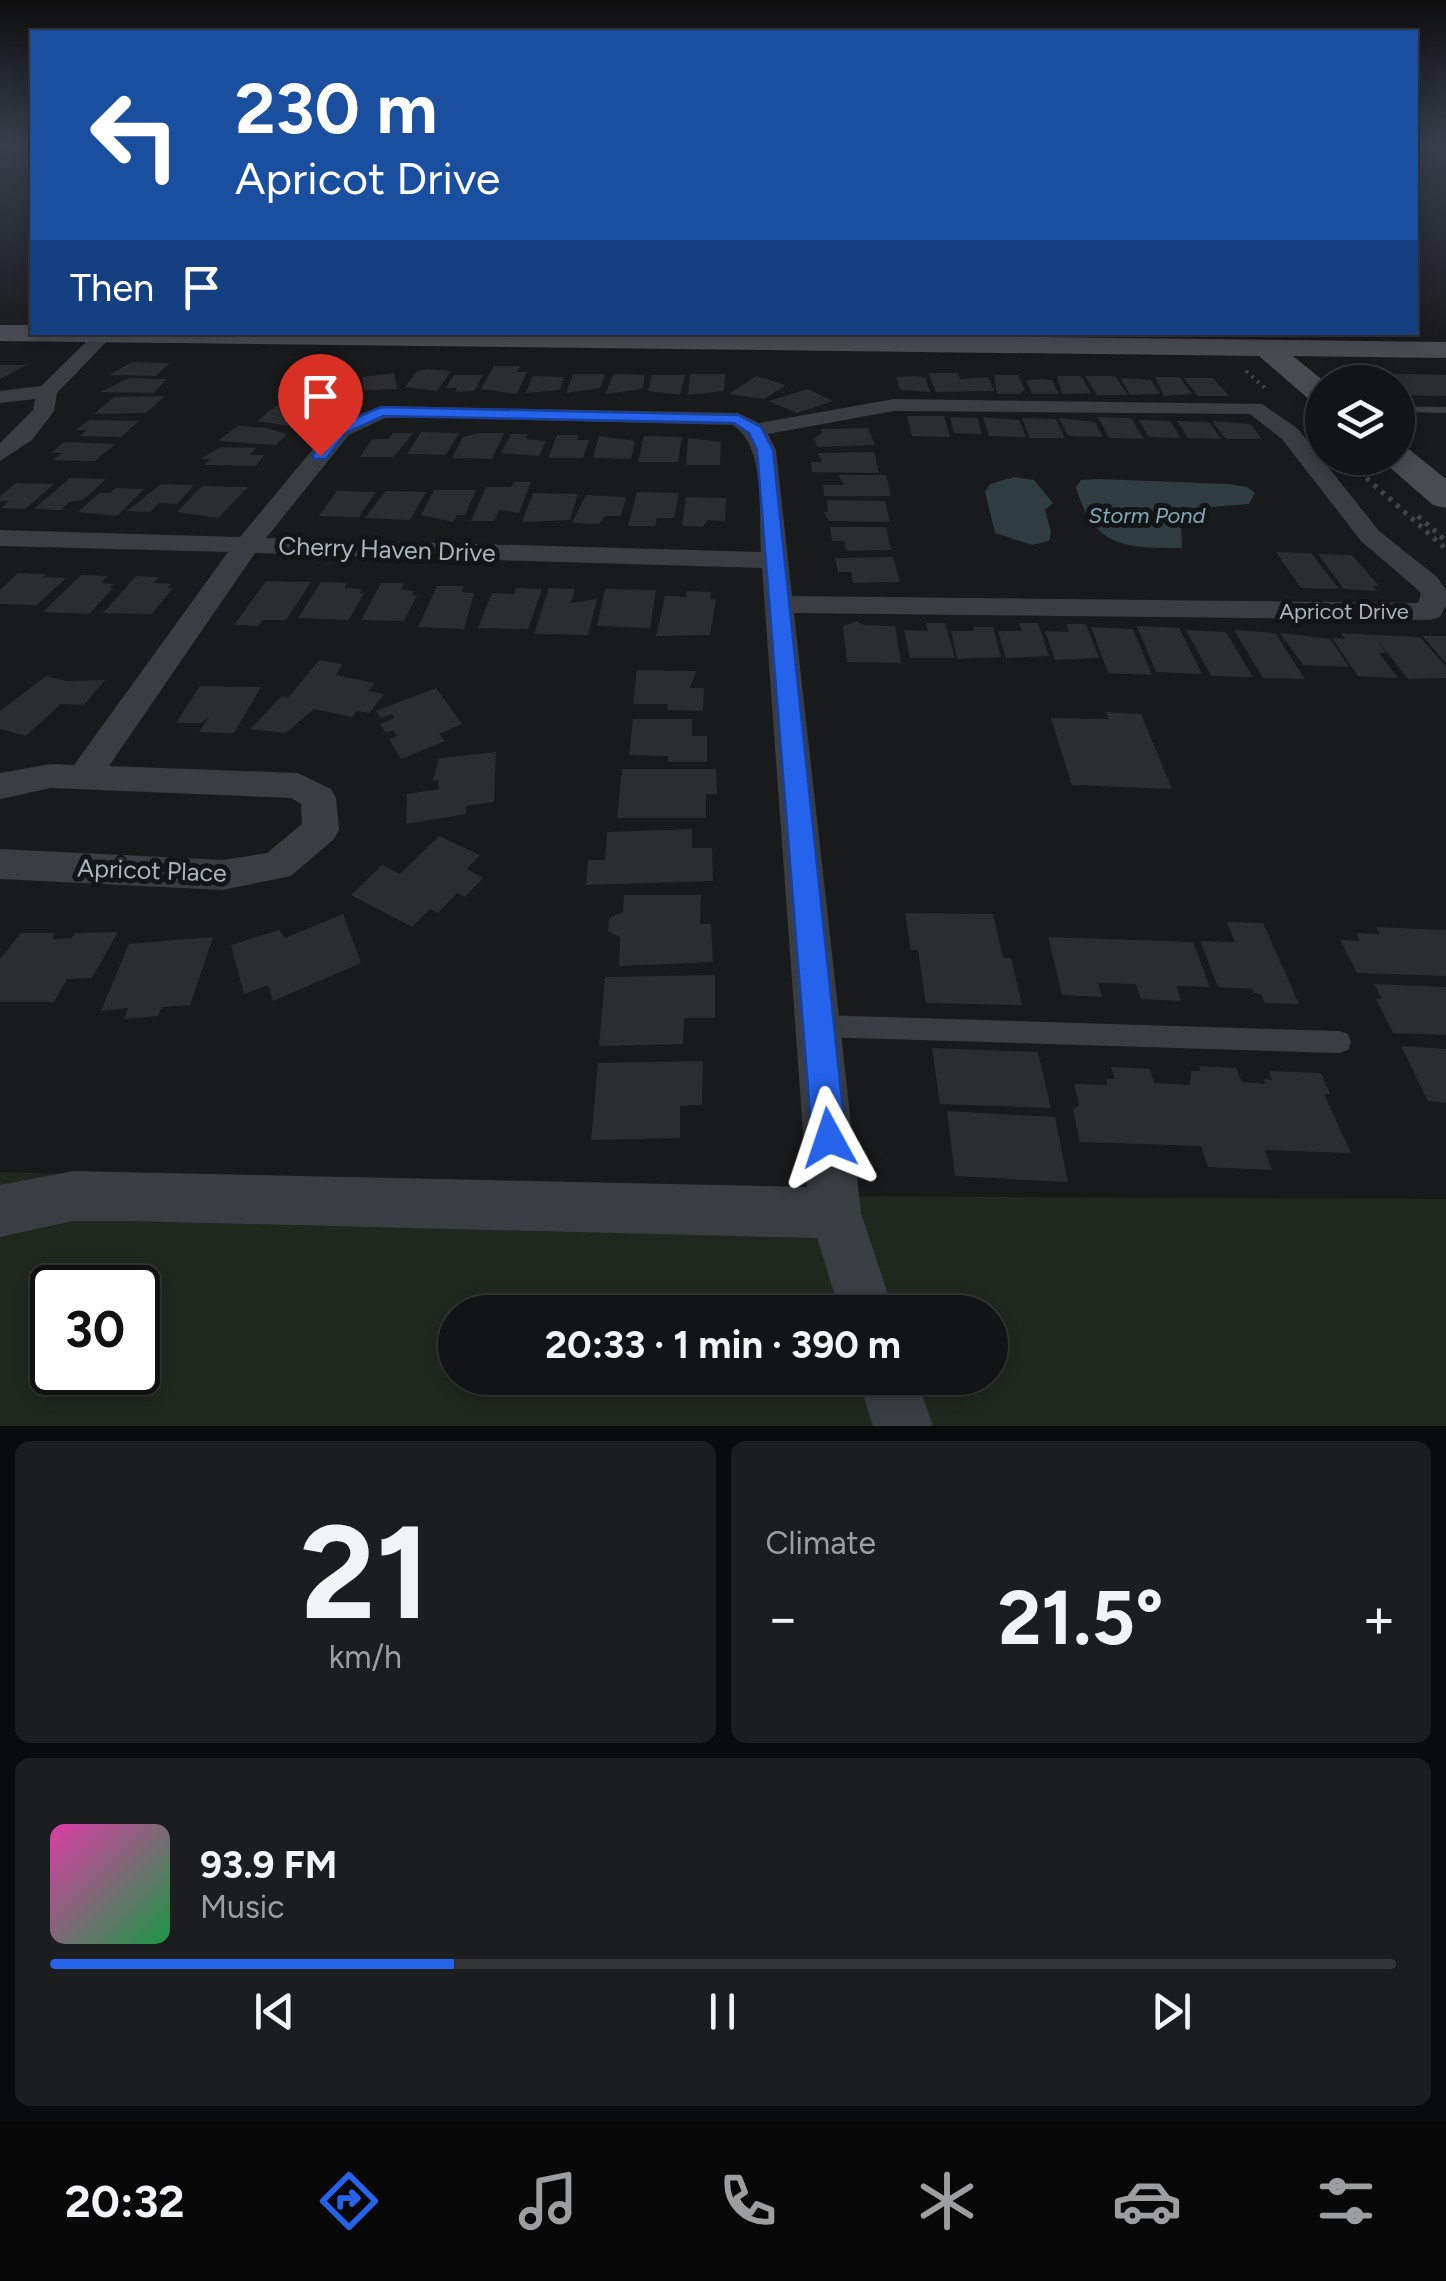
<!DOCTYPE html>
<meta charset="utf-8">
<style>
body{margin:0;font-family:Figtree,sans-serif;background:#1c1d1e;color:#f1f3f6;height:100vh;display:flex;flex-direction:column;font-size:38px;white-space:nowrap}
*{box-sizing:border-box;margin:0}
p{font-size:32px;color:#9d9ea0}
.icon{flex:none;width:55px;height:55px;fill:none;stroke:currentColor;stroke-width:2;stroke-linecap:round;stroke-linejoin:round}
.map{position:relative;height:1426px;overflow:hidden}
.sheet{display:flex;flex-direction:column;gap:15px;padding:15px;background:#0a0b0c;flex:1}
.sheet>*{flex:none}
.guide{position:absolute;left:30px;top:30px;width:1388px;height:305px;border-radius:0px;box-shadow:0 5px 15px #0003,0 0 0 2px #323334;background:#1a4fa0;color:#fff;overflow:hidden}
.tools{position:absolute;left:1305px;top:365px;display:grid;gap:20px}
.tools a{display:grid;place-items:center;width:110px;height:110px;border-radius:50%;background:#131415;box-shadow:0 5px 15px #0003,0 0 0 2px #323334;font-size:50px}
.speed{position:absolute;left:30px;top:1265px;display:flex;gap:20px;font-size:50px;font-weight:700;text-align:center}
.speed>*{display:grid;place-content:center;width:130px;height:130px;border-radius:50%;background:#131415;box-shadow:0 5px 15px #0003,0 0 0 2px #323334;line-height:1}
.speed .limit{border:5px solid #111;border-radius:15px;background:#fff;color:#111}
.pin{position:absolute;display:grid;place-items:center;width:85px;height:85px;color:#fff;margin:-102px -42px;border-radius:50% 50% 50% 0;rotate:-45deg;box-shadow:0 0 10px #0007}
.pin .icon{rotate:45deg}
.me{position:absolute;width:110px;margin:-55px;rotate:355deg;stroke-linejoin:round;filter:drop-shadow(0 0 8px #0008)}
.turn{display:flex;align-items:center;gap:35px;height:210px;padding:0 40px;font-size:45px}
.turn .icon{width:130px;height:130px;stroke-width:2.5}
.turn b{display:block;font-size:70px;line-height:85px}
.then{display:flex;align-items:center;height:95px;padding:0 40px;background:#0003;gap:20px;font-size:38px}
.big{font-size:75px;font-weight:700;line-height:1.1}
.sheet .card{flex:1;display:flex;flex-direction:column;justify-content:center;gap:15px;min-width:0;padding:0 35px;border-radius:15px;background:#1c1d1e}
.sheet .dial{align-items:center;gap:0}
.dial b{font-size:130px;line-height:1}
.song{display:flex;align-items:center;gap:30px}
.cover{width:120px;height:120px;border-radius:15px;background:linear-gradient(135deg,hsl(320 70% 55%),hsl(140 70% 35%))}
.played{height:10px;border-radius:5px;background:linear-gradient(90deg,#2563eb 30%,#323334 30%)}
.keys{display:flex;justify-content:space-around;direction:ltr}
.heat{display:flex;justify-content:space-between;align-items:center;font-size:55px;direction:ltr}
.sheet .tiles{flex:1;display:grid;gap:15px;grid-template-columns:1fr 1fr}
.card:last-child{grid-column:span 2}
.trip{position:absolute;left:438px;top:1295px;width:570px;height:100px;border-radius:50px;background:#131415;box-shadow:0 5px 15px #0003,0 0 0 2px #323334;font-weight:700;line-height:100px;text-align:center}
.tab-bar{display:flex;height:160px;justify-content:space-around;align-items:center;background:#080808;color:#9d9ea0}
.tab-bar .icon{width:70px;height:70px}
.tab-bar .on{color:#2563eb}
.tab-bar b{font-size:45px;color:#f1f3f6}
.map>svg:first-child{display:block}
</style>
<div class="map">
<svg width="1446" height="1426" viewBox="0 0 1446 1426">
<rect width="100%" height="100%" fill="#191a1c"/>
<path fill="#1f271f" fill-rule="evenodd" d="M 0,1172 L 789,1196 L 1446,1199 L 1446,1426 L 0,1426 ZM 52,1288 L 138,1288 L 138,1372 L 52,1372 ZM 455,1312 L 990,1312 L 990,1378 L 455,1378 Z"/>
<path fill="#2f3c40" d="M 1014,477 L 1034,480 L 1053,503 L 1045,510 L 1051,532 L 1049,541 L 1032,545 L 995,533 L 985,492 L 990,484 Z
M 1099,479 L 1228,484 L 1247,487 L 1255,493 L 1249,504 L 1211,507 L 1191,514 L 1181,524 L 1182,548 C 1125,548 1093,548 1076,487 L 1081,480 Z"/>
<path fill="#2c2d30" d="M 132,362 L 170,363 L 156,376 L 109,375 Z
M 0,365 L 27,365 L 0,379 Z
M 494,366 L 520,366 L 517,372 L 527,372 L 517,394 L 481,389 Z
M 429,369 L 451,371 L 437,391 L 405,387 L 417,371 Z
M 394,373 L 397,389 L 364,390 L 362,377 Z
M 928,373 L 958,373 L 960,379 L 988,377 L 994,391 L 936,392 Z
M 1347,373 L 1446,375 L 1446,396 L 1398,395 L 1398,382 L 1357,382 Z
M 573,374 L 605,374 L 600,388 L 566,393 Z
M 614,374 L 645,375 L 642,389 L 605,394 Z
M 690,374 L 725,374 L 724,391 L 688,395 Z
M 454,375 L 483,375 L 474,391 L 455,392 L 457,388 L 446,388 Z
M 652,375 L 685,375 L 680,395 L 648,391 Z
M 994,375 L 1018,375 L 1025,390 L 1019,394 L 997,394 Z
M 532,376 L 564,377 L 560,390 L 526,393 Z
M 756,376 L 786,385 L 764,399 L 729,394 Z
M 913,376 L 925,377 L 930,392 L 900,390 L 896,377 Z
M 1057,376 L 1081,376 L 1091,393 L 1062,394 Z
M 1085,376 L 1115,376 L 1128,395 L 1097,395 Z
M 1155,377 L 1179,377 L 1192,394 L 1164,396 Z
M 129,378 L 167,379 L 154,393 L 100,392 Z
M 1125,378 L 1151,380 L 1160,394 L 1130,395 L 1121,379 Z
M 1184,378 L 1213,378 L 1229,396 L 1198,396 Z
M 1042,379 L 1052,380 L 1059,394 L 1032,394 L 1026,380 Z
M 332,385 L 353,397 L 325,409 L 305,397 Z
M 808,389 L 833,401 L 797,413 L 768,401 Z
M 165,396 L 146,413 L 94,414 L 114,397 Z
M 276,406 L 308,411 L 300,416 L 308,417 L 290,426 L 257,421 Z
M 907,416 L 944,416 L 950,437 L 912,436 Z
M 950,417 L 977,418 L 982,434 L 954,433 Z
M 983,417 L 1019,420 L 1026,437 L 989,436 Z
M 1098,417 L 1131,418 L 1144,439 L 1109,438 Z
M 1022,418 L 1056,419 L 1065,438 L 1030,438 Z
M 1059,418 L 1095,422 L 1103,437 L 1068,436 Z
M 1139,420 L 1170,421 L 1181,438 L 1149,437 Z
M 88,421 L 89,420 L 139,421 L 121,437 L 80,436 L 87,430 L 76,430 Z
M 1177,421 L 1209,422 L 1221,439 L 1188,438 Z
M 1212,421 L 1250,424 L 1262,439 L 1226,439 Z
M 238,426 L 267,428 L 287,434 L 276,445 L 217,441 Z
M 868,428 L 875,445 L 817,447 L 814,438 L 822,433 L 821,429 Z
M 421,432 L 459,433 L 446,455 L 407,454 Z
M 393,433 L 413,433 L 394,457 L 360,457 L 372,439 L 389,439 Z
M 479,433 L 504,433 L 492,459 L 452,458 L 463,437 Z
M 511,434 L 528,434 L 526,439 L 546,441 L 539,456 L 501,453 Z
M 557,435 L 578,435 L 577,440 L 589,440 L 583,458 L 548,458 Z
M 599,436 L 635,441 L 631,459 L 593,458 Z
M 644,436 L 682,437 L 678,462 L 638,462 Z
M 688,438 L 721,442 L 720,465 L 686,465 Z
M 64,442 L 115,444 L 95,461 L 53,460 L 62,453 L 51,453 Z
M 221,447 L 256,448 L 250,455 L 264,455 L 256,466 L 204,465 L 210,459 L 200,459 Z
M 874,452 L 879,473 L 812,472 L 811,462 L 822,462 L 818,453 Z
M 838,475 L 886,475 L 891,496 L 824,496 L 823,485 L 844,485 Z
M 70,478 L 106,479 L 83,500 L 69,502 L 61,510 L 34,509 Z
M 514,482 L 531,482 L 519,513 L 499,510 L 494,521 L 471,521 L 486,487 L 511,487 Z
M 16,483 L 54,484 L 25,509 L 1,508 L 9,501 L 0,501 L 0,496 Z
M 161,484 L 194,485 L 177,504 L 159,503 L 150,512 L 127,511 Z
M 202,486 L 248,487 L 218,518 L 177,512 Z
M 115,488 L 144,489 L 117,516 L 78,512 L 99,493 L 110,493 Z
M 434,490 L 476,490 L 465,515 L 457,515 L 453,522 L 421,515 Z
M 337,491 L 376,492 L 359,517 L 319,516 Z
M 386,491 L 426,492 L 410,520 L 365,518 Z
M 637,492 L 679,493 L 674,518 L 657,518 L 655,526 L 628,526 Z
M 533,493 L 578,494 L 570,520 L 522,522 Z
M 586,495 L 626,497 L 621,516 L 605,516 L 599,524 L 572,523 Z
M 686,497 L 726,498 L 725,521 L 708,520 L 703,527 L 682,526 Z
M 827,500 L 885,501 L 890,522 L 829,521 L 824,512 L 828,512 Z
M 830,527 L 886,527 L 891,550 L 846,551 L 844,541 L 832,541 Z
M 1276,552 L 1311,553 L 1339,589 L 1301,588 Z
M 1318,554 L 1352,555 L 1379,586 L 1373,586 L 1377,591 L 1344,589 Z
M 893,557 L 900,582 L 853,583 L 851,572 L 838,572 L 835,558 Z
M 18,573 L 46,574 L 43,577 L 66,578 L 37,605 L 0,604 L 0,590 Z
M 81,575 L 108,576 L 101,583 L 114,584 L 109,588 L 113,588 L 89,614 L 43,612 Z
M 136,576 L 159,577 L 153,583 L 171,584 L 168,588 L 173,588 L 152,614 L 103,613 Z
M 266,581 L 311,582 L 286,620 L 263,620 L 258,626 L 234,625 Z
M 321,582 L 347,583 L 344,588 L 362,589 L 360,593 L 364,593 L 349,620 L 298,618 Z
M 381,583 L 404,583 L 401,590 L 414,591 L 412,595 L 417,595 L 404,621 L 361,620 Z
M 437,586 L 464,586 L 462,592 L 474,593 L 464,629 L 418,627 Z
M 516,588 L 542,589 L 528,629 L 478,628 L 492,593 L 514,594 Z
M 549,588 L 575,589 L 571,603 L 597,599 L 588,635 L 534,634 Z
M 605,589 L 656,590 L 650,628 L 597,626 Z
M 687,591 L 711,592 L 710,599 L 716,599 L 710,635 L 656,636 L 665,596 L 686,597 Z
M 857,621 L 863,625 L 895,626 L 901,663 L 847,662 L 843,626 Z
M 926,623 L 945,623 L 955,658 L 910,658 L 904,630 L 928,631 Z
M 1019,623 L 1038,623 L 1049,656 L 1006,658 L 998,631 L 1022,631 Z
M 1066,624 L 1086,624 L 1099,658 L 1055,660 L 1045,631 L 1069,632 Z
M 1137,626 L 1179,628 L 1202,674 L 1156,672 Z
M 973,627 L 993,627 L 1001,657 L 957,659 L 951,631 L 974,631 Z
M 1091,627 L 1133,629 L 1152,675 L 1108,673 Z
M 1186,630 L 1226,632 L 1253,677 L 1211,676 Z
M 1234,630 L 1275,633 L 1305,679 L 1263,678 Z
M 1280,633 L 1330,639 L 1349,667 L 1303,665 Z
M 1341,633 L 1420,637 L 1446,667 L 1446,678 L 1408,679 L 1375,637 L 1386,653 L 1379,653 L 1398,678 L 1358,676 L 1332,638 L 1345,639 Z
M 1422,636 L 1446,636 L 1446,663 Z
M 319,660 L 342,664 L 336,675 L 375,683 L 368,691 L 384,694 L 369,713 L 357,711 L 352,717 L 314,709 L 286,733 L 250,729 L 282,696 L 288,698 Z
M 637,670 L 696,671 L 690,688 L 704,688 L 703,711 L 667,710 L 668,704 L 633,704 Z
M 46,676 L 67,681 L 105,680 L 84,705 L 61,704 L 26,736 L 0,729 L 0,711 Z
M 200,686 L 261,687 L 234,733 L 199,732 L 209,717 L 201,723 L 176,723 Z
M 436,688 L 462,724 L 439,734 L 445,741 L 401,759 L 389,739 L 397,736 L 393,730 L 386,733 L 380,724 L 394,718 L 392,714 L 381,718 L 376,711 Z
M 1106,712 L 1141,714 L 1172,789 L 1072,785 L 1051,718 L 1109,719 Z
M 633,719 L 692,719 L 692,736 L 707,736 L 707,762 L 668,762 L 668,756 L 629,755 Z
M 496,752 L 494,802 L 466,806 L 466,814 L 406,824 L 407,794 L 439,789 L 438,780 L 433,781 L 439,758 Z
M 622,769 L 716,769 L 717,794 L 706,794 L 706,818 L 617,818 Z
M 692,829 L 692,848 L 712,848 L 713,881 L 586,885 L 588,860 L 605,860 L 607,832 Z
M 439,836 L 480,855 L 467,869 L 483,878 L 465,897 L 457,893 L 438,913 L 430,909 L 412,927 L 351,895 L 382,865 L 400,874 Z
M 624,895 L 701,895 L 700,924 L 711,924 L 713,962 L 619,966 L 620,937 L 608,931 L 609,918 L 623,912 Z
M 905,913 L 993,914 L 1003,958 L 1011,958 L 1022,1005 L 926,1003 L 918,950 L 911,950 Z
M 343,914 L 361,963 L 273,1001 L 268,985 L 244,994 L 231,945 L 279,930 L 285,938 Z
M 1227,922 L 1263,923 L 1299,1004 L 1265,1003 L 1261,994 L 1254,993 L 1252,989 L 1218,987 L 1200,941 L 1235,942 Z
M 1376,927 L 1446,930 L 1446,976 L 1357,973 L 1340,940 L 1360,941 L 1356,933 L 1380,934 Z
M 118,932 L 92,978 L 67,979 L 54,1002 L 0,1002 L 0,959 L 21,933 L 55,933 L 52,939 L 72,938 L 75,933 Z
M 213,937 L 190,1005 L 162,1007 L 158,1016 L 124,1019 L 128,1008 L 101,1011 L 129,944 Z
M 1048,937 L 1193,942 L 1210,987 L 1176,986 L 1181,1001 L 1141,999 L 1136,984 L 1098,983 L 1102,997 L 1062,995 Z
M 715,975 L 715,1018 L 684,1018 L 683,1044 L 599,1046 L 605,977 Z
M 1374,984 L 1446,987 L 1446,1035 L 1393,1033 L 1376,999 L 1382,999 Z
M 1401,1046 L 1446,1049 L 1446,1103 L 1428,1101 Z
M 932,1048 L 1038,1052 L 1051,1108 L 940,1104 Z
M 703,1061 L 702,1105 L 680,1106 L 680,1138 L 591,1140 L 598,1063 Z
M 1199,1066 L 1236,1068 L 1242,1082 L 1265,1084 L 1264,1079 L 1272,1080 L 1269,1071 L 1321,1073 L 1330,1094 L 1324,1094 L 1351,1153 L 1265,1150 L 1272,1170 L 1208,1167 L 1201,1146 L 1080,1142 L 1073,1110 L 1079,1105 L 1074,1084 L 1107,1085 L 1106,1079 L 1115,1079 L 1111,1067 L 1150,1069 L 1154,1083 L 1190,1085 L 1191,1071 L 1200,1071 Z
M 947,1111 L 1055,1117 L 1068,1182 L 955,1176 Z"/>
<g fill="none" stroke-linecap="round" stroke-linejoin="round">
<path stroke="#404448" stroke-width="4" stroke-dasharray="2.5 5" stroke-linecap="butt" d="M 1246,371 L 1266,389"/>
<path stroke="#404448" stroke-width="5" stroke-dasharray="4 6" stroke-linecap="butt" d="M 1344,458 L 1446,549
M 1354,458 L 1372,473
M 1418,516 L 1446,541"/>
<path fill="#3a3d41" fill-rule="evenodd" d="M 1398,406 L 1446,407 L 1446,413 L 1398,412 Z
M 819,1015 L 1339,1031 L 1348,1034 L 1351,1042 L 1348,1050 L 1339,1053 L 819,1037 L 811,1034 L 807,1026 L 811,1018 Z"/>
<path fill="#3a3d41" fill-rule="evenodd" d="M 96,332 L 113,335 L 57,393 L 54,411 L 32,440 L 0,461 L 0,443 L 33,410 L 35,399 L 0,403 L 0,391 L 41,386 Z
M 894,399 L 1262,404 L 1298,429 L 1379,531 L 1437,577 L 1446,590 L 1446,605 L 1440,617 L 1430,620 L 794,613 L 861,1213 L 894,1312 L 840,1312 L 817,1238 L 129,1221 L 73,1221 L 0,1237 L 0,1185 L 73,1171 L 807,1187 L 762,568 L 255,553 L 109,766 L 298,773 L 331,789 L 336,798 L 339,829 L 334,839 L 291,876 L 223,890 L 0,879 L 0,849 L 223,860 L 267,853 L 302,824 L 301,804 L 291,798 L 51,788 L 0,799 L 0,773 L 51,764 L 74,765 L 228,552 L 0,546 L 0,530 L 240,537 L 333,425 L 381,406 L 738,413 L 759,423 ZM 894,411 L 1250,414 L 1282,439 L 1361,541 L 1417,589 L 1421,594 L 1418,603 L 792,596 L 776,450 L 768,434 ZM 410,417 L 733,425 C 767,448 758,514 761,552 L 266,538 L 349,435 L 385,418 Z
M 858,1378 L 916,1378 L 933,1426 L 873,1426 Z"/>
<path fill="#484c51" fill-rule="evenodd" d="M 0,325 L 32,325 L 32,332 L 645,332 L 1446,342 L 1446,358 L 1293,356 L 1325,382 L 1322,404 L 1311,401 L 1259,356 L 0,341 Z
M 1398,447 L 1410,450 L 1446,479 L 1446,508 L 1433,505 L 1386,464 L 1382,458 L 1398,458 Z"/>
</g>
<linearGradient id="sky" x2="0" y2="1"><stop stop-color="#0e0e0f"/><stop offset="0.42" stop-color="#383e4b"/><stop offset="1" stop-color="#383e4b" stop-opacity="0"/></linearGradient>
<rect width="1446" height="344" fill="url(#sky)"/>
<path fill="#2563eb" stroke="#184099" stroke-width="2.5" d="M 381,407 L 738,415 L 761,427 L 773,450 L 846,1138 L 841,1150 L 829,1155 L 817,1150 L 812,1138 L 757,450 L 749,433 L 734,423 L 383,416 L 346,433 L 326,459 L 314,459 L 312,456 L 335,427 Z"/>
<g text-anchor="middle" stroke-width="10" stroke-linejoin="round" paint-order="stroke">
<g font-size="22" font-style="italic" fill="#82a9b7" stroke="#141517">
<text x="1147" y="523">Storm Pond</text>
</g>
<g font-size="22" fill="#abb4bc" stroke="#141517">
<text x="1344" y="619">Apricot Drive</text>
</g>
<g font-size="25" fill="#abb4bc" stroke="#141517">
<text transform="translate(387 549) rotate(2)" y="9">Cherry Haven Drive</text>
<text transform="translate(152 870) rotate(2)" y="9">Apricot Place</text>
</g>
</g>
</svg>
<div class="tools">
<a><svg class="icon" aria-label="layers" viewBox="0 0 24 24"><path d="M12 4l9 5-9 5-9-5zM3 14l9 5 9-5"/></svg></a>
</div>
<div class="speed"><div class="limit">30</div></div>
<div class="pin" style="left:320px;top:456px;background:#d93025"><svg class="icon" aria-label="arrive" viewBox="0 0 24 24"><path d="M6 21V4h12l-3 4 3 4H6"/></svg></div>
<svg class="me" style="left:829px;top:1138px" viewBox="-20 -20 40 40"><path d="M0-17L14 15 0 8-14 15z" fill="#2563eb" stroke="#fff" stroke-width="4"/></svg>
<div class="trip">20:33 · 1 min · 390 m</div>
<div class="guide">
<div class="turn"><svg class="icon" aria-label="left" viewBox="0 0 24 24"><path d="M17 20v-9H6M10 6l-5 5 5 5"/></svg><div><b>230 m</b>Apricot Drive</div></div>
<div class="then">Then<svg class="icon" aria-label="arrive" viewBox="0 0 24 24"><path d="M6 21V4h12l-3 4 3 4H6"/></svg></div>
</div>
</div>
<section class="sheet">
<div class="tiles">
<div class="card dial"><b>21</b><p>km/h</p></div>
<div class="card"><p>Climate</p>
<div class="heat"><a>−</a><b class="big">21.5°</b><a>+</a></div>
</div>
<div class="card">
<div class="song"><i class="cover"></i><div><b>93.9 FM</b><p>Music</p></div></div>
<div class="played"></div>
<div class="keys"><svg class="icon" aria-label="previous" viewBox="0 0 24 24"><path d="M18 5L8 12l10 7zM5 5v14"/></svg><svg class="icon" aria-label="pause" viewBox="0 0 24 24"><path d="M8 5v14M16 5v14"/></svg><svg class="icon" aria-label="next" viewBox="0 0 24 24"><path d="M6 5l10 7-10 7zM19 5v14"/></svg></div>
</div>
</div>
</section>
<nav class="tab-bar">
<b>20:32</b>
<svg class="icon on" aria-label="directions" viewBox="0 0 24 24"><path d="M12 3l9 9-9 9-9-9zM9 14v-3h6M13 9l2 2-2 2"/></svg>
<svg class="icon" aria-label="music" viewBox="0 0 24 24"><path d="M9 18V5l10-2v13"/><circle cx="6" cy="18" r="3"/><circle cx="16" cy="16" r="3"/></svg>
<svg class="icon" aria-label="phone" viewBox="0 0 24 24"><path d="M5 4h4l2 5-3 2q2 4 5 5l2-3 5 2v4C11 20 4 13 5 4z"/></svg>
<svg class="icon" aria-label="climate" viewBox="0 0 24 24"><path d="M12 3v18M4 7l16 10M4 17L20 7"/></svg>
<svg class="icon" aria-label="car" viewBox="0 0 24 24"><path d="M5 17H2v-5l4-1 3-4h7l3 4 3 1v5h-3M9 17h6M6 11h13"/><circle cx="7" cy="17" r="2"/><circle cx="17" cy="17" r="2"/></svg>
<svg class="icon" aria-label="filters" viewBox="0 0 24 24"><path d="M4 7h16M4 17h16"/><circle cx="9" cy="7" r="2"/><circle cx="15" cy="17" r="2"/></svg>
</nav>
